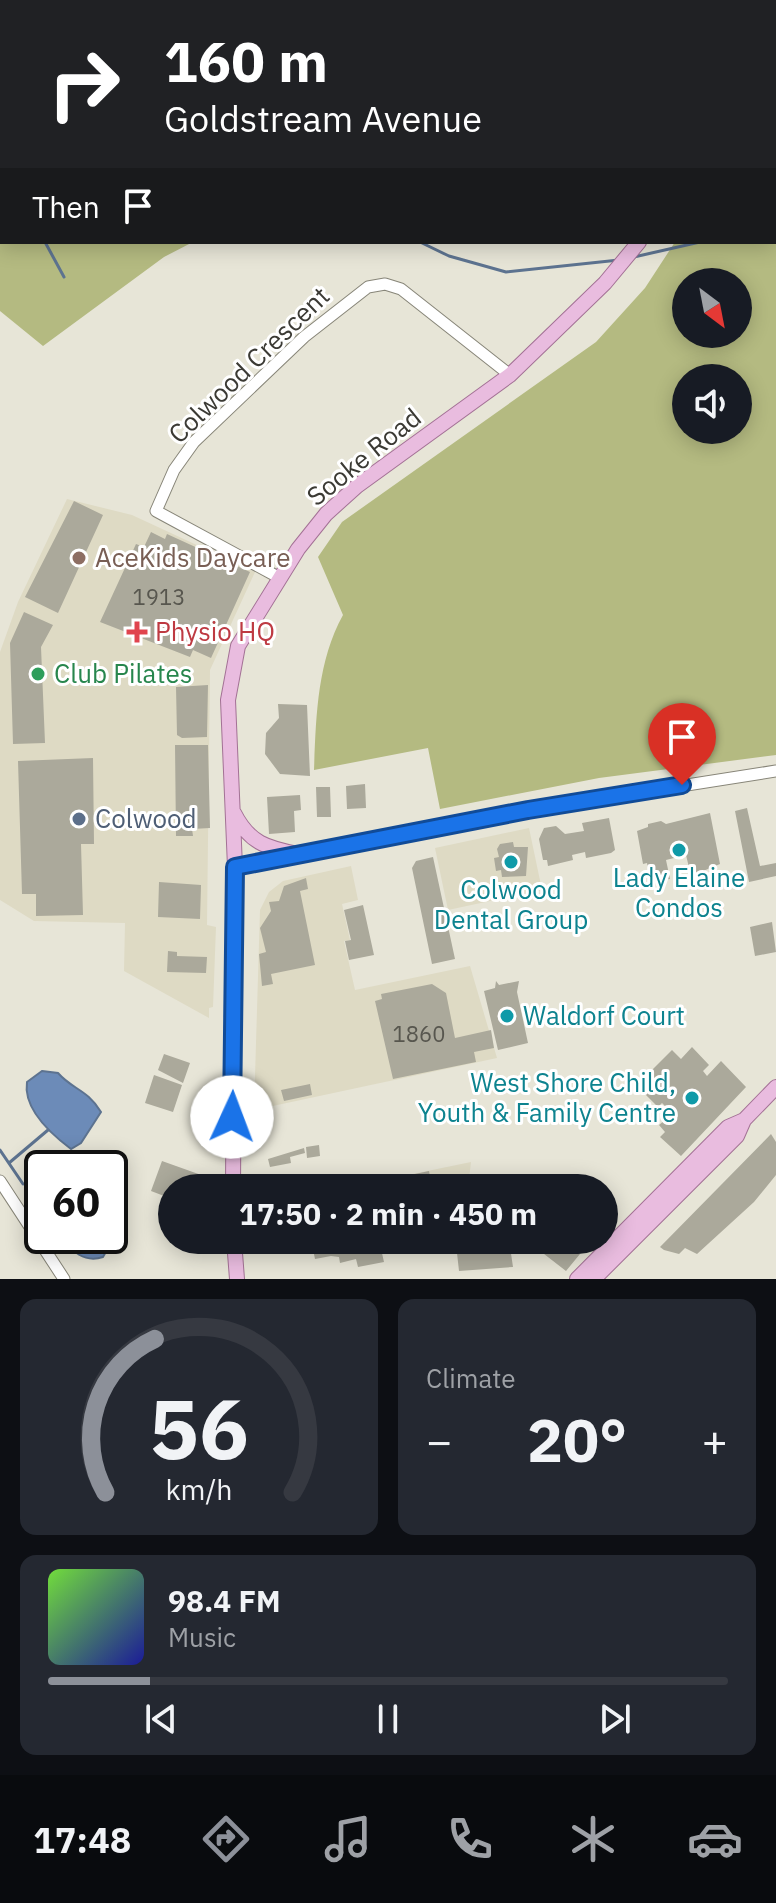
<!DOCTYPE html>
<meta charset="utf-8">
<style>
body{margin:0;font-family:"IBM Plex Sans",sans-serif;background:#242831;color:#f1f3f6;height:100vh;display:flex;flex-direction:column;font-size:30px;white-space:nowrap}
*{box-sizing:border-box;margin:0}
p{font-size:26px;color:#9ea1a6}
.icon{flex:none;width:44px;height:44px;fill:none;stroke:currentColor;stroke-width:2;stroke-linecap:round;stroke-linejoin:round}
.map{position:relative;height:1279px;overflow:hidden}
.panel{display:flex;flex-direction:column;gap:20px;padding:20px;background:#0d0f14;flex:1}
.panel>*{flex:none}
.banner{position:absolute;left:0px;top:0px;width:776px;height:244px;box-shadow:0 4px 20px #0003;background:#202124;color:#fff;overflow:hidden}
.needle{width:52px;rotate:148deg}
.tools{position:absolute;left:672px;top:268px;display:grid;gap:16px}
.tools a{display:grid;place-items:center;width:80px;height:80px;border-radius:50%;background:#171b24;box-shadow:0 4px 20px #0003;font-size:40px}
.speed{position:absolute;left:24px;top:1150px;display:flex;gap:16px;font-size:40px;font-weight:700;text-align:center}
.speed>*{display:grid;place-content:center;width:104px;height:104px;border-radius:50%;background:#171b24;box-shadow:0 4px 20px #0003;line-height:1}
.speed .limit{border:4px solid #111;border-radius:12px;background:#fff;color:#111}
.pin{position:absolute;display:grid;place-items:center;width:68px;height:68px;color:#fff;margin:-82px -34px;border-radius:50% 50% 50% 0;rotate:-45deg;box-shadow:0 0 8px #0007}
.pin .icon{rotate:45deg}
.me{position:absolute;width:88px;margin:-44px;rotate:2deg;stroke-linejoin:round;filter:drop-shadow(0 0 6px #0008)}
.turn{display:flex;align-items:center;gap:28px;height:168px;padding:0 32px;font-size:36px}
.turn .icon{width:104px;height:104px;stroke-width:2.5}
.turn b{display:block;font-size:56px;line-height:68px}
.then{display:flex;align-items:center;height:76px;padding:0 32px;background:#0003;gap:16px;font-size:30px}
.big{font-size:60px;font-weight:700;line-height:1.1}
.panel .widget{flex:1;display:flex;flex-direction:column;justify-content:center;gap:12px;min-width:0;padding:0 28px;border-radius:16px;background:#242831}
.panel .dial{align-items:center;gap:0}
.dial svg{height:208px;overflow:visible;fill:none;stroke:#363941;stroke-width:7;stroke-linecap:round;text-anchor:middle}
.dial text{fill:#f1f3f6;stroke:none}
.song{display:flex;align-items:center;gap:24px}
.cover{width:96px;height:96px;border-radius:12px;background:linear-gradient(135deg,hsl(100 70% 55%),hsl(240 70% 35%))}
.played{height:8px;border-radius:4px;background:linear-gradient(90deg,#8c9099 15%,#363941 15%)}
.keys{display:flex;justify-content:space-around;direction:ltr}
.heat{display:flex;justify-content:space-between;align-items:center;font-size:44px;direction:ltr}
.panel .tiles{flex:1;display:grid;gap:20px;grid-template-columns:1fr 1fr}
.widget:last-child{grid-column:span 2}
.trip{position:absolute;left:158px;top:1174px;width:460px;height:80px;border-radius:40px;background:#171b24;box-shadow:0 4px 20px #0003;font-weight:700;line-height:80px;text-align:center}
.dock{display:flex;height:128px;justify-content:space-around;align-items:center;background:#090b0e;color:#9ea1a6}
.dock .icon{width:56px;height:56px}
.dock .on{color:#8c9099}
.dock b{font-size:36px;color:#f1f3f6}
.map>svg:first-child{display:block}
</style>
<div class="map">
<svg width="776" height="1279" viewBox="0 0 776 1279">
<rect width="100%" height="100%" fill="#e7e5d7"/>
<path fill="#dedac4" d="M 67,499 L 132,515 L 255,572 L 210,670 L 207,925 L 216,927 L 213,1007 L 209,1008 L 209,1018 L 124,971 L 125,923 L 34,921 L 0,900 L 0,652 L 18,602 Z
M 529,828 L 542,890 L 448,910 L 435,848 Z
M 351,866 L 358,900 L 342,904 L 350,940 L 344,941 L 355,990 L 470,966 L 497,1058 L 254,1110 L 260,910 L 269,892 L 283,881 Z
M 471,1162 L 468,1188 L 345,1188 Z"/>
<path fill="#b4ba81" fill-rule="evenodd" d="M 0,0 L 304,0 L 2,2 L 2,242 L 193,242 L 164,257 L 43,346 L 0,311 Z
M 776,126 L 776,755 L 599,778 L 440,809 L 428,748 L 314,770 C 316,718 317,662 343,615 L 318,557 L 342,522 L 596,342 L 645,288 L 675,242 L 774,242 ZM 686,282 L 738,282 L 738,334 L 686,334 ZM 686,378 L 738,378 L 738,430 L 686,430 Z"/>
<path fill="#6c8bb8" stroke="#5d7390" stroke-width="2" d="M 42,1071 L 58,1073 C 73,1090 87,1089 101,1112 L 81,1143 L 71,1149 C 51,1134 23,1109 27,1082 Z
M 62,1236 L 101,1236 L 107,1250 L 103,1257 C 85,1263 71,1252 62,1236 Z"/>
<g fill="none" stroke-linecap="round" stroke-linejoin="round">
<path stroke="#5d7390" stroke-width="3" d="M 28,2 L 28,0
M 2,115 L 2,121
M 774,237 L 776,237
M 45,242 L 64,277
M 420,242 L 449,256 L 506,272 L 619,260
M 634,257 L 700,242
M 0,1150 L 23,1184
M 9,1163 L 48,1130"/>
</g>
<path fill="#aba99b" d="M 74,501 L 103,515 L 58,613 L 25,597 Z
M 151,532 L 165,539 L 167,534 L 250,572 L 211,658 L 193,650 L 190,657 L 100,622 L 136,544 L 144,547 Z
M 24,612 L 53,625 L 41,647 L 45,743 L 13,744 L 10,643 Z
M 208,685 L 207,737 L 182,738 L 177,735 L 176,687 Z
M 278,704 L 307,705 L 310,776 L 280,774 L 265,754 L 266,733 L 279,718 Z
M 175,745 L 208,745 L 210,828 L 192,829 L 193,836 L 176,836 Z
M 93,758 L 94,844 L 81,844 L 83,915 L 36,916 L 36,894 L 22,894 L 18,761 Z
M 365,784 L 366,808 L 347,809 L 346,786 Z
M 316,787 L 330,787 L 331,817 L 317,817 Z
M 300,795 L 301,810 L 294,811 L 295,832 L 269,834 L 267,797 Z
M 747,808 L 760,866 L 776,863 L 776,876 L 749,882 L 735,811 Z
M 710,813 L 720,864 L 691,876 L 686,855 L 666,860 L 670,879 L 651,881 L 647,863 L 643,864 L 637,831 L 648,827 L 648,824 L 661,821 L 666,824 Z
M 609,818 L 615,850 L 611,853 L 586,858 L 585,852 L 572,855 L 573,860 L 548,866 L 547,860 L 543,860 L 539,839 L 544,828 L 556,826 L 565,834 L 584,831 L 582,823 Z
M 513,842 L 514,847 L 528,847 L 526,876 L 502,877 L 501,870 L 496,871 L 494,858 L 499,857 L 497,849 L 500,844 Z
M 433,857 L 455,959 L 432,964 L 412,868 L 416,861 Z
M 306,878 L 308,889 L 300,891 L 315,965 L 271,974 L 273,984 L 262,986 L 259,954 L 266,952 L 260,928 L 271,911 L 269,902 L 279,901 L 284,886 Z
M 159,882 L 201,885 L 200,919 L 158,917 Z
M 363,905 L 374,955 L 349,960 L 345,941 L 351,940 L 344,910 Z
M 772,922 L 776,952 L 755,956 L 750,927 Z
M 168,951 L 177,952 L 177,956 L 207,957 L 206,973 L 167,972 Z
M 496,981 L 499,985 L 519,981 L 517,992 L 528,1043 L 498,1050 L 484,991 L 495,988 Z
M 432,984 L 446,993 L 455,1038 L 491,1030 L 494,1048 L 474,1052 L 476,1062 L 393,1079 L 375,1001 L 382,999 L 381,994 Z
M 692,1047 L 709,1065 L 703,1071 L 707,1076 L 721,1061 L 746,1087 L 681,1156 L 660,1137 L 665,1132 L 659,1125 L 666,1119 L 663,1114 L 668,1109 L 662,1103 L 658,1107 L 643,1092 L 657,1083 L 648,1074 L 672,1050 L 681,1059 Z
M 164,1054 L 190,1063 L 183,1083 L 158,1070 Z
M 154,1075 L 182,1085 L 173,1112 L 145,1103 Z
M 310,1084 L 312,1095 L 284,1101 L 281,1090 Z
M 771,1134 L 776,1142 L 776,1175 L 754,1202 L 697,1254 L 685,1248 L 679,1254 L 664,1250 L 660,1247 Z
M 319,1145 L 320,1156 L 307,1158 L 306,1147 Z
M 304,1148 L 305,1153 L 290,1157 L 291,1163 L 270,1167 L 268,1159 Z
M 162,1161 L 204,1176 L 200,1188 L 172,1188 L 172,1199 L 151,1191 Z
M 429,1171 L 432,1188 L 354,1188 L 354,1187 Z
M 311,1240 L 339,1240 L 340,1246 L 379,1240 L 384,1262 L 358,1267 L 356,1259 L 340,1263 L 339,1257 L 331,1256 L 315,1259 Z
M 477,1240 L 509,1240 L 513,1267 L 459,1271 L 456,1244 Z
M 526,1240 L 585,1240 L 589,1243 L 566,1271 Z"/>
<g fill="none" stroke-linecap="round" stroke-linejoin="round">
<g stroke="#878578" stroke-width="13">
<path id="minor" d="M 715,0 L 718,2
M 774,45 L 776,47
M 280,578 L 156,511 L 174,470 L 194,442 L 304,337 L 368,287 L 385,284 L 401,289 L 510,375
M 235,867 L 528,810 L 776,771
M 0,1181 L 64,1279"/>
</g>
<g stroke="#a37195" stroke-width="16">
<path id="major" d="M 774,22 L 776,22
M 774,73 L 776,70
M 774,109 L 776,108
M 234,813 C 249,843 267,848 298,854
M 233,1188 L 235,867 L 228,700 L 238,646 L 298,549 L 326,514 L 357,486 L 510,375 L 605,283 L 639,242
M 234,1240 L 237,1279
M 577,1279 L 728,1127 L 744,1120
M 594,1279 L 737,1136 L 744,1120 L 776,1087"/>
</g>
<use href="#minor" stroke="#fff" stroke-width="11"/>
<use href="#major" stroke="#e9bcdf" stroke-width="14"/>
</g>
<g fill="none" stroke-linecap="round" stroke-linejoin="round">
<g stroke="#114b97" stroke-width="20">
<path id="route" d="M 232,1117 L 235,867 L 528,810 L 682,785"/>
</g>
<use href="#route" stroke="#1a73e8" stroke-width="14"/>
</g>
<circle fill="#8d6e63" stroke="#fff" stroke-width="3" cx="79" cy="558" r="8"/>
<path fill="#e0444e" stroke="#fff" stroke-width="3" d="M133 620h8v8h8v8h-8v8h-8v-8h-8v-8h8z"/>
<circle fill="#2e9e5b" stroke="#fff" stroke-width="3" cx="38" cy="674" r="8"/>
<circle fill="#5c6f8a" stroke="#fff" stroke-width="3" cx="79" cy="819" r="8"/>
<g fill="#0f9aa8" stroke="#fff" stroke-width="3">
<circle cx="679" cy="850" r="8"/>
<circle cx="511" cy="862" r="8"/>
<circle cx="507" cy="1016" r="8"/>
<circle cx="692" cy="1098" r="8"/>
</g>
<g text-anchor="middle" stroke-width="6" stroke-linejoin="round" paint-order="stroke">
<g font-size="22" fill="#57564e">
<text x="159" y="605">1913</text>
<text x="419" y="1042">1860</text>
</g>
<g font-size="26" fill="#3b3a34" stroke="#fff">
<text transform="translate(249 365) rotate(-44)" y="9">Colwood Crescent</text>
<text transform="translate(364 457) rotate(-39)" y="9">Sooke Road</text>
</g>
<g font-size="26" fill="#785e54" stroke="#fff" text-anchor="start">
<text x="95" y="567">AceKids Daycare</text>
</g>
<g font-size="26" fill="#be3a42" stroke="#fff" text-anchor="start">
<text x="155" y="641">Physio HQ</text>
</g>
<g font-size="26" fill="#27864d" stroke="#fff" text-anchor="start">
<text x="54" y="683">Club Pilates</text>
</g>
<g font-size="26" fill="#4e5e75" stroke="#fff" text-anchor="start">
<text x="95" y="828">Colwood</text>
</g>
<g font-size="26" fill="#0d838f" stroke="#fff">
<text x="679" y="887">Lady Elaine<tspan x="679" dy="30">Condos</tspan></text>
<text x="511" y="899">Colwood<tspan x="511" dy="30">Dental Group</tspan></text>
<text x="523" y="1025" text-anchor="start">Waldorf Court</text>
<text x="676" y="1092" text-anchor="end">West Shore Child,<tspan x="676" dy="30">Youth &amp; Family Centre</tspan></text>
</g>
</g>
</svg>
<div class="tools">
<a><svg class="needle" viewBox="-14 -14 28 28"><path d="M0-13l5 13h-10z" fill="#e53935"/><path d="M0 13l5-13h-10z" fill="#9ea1a6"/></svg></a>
<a><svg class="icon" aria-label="sound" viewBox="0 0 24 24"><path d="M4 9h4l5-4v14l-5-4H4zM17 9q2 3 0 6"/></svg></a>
</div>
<div class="speed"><div class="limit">60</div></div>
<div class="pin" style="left:682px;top:785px;background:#d93025"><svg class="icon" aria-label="arrive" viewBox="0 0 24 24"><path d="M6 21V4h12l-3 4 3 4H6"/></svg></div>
<svg class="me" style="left:232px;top:1117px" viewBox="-20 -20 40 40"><circle r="19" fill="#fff"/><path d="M0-13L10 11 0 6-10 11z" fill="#1a73e8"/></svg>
<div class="trip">17:50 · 2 min · 450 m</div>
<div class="banner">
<div class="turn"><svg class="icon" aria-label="right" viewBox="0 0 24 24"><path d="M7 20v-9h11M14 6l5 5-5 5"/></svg><div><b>160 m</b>Goldstream Avenue</div></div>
<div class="then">Then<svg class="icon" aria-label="arrive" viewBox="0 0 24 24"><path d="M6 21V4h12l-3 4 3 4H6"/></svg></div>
</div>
</div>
<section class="panel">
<div class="tiles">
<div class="widget dial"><svg viewBox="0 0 100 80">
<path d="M14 69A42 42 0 1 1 86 69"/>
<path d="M14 69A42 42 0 0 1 33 10" stroke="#8c9099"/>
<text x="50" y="56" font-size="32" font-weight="700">56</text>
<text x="50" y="72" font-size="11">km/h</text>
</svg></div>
<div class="widget"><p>Climate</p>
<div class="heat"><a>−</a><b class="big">20°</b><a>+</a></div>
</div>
<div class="widget">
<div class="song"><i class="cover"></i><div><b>98.4 FM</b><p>Music</p></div></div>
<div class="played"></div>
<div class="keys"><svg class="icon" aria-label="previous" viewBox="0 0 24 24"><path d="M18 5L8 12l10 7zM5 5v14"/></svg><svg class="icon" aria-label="pause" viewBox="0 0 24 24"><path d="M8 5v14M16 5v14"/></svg><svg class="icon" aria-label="next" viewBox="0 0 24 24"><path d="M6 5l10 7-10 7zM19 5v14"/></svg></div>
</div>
</div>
</section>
<nav class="dock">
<b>17:48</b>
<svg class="icon on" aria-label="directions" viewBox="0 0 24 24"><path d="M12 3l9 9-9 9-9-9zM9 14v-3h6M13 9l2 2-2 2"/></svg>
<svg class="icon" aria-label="music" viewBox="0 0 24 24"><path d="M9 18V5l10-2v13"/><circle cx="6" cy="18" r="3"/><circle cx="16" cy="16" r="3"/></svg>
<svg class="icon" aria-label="phone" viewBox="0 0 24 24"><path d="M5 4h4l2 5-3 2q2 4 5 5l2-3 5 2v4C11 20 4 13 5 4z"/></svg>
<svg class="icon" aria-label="climate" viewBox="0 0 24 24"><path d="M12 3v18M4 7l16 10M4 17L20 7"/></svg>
<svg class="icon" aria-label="car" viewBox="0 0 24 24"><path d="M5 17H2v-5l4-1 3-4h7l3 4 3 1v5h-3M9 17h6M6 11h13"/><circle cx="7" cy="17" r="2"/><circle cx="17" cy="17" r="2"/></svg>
</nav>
